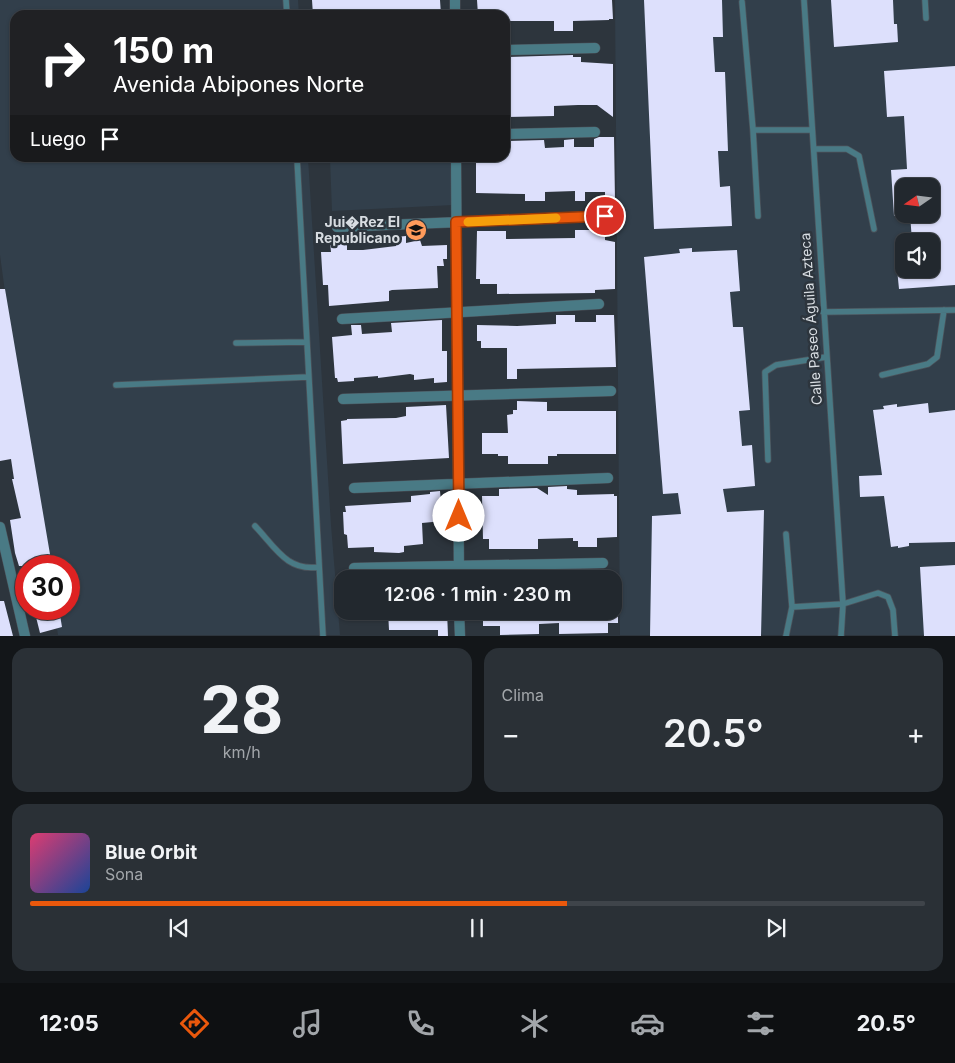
<!DOCTYPE html>
<html lang="es">
<meta charset="utf-8">
<style>
body{margin:0;font-family:Inter,sans-serif;background:#2a3036;color:#f1f3f6;height:100vh;display:flex;flex-direction:column;font-size:19px;white-space:nowrap}
*{box-sizing:border-box;margin:0}
p{font-size:16px;color:#a2a6aa}
.icon{flex:none;width:28px;height:28px;fill:none;stroke:currentColor;stroke-width:2;stroke-linecap:round;stroke-linejoin:round}
.map{position:relative;height:636px;overflow:hidden}
.side{display:flex;flex-direction:column;gap:12px;padding:12px;background:#131619;flex:1}
.side>*{flex:none}
.guide{position:absolute;left:10px;top:10px;width:500px;height:152px;border-radius:15px;box-shadow:0 1px 4px #0004,0 0 0 1px #3f444a;background:#202124;color:#fff;overflow:hidden}
.needle{width:32px;rotate:256deg}
.controls{position:absolute;left:895px;top:178px;display:grid;gap:10px}
.controls a{display:grid;place-items:center;width:45px;height:45px;border-radius:10px;background:#22282e;box-shadow:0 1px 4px #0004,0 0 0 1px #3f444a;font-size:25px}
.speed{position:absolute;left:15px;top:555px;display:flex;gap:10px;font-size:25px;font-weight:700;text-align:center}
.speed>*{display:grid;place-content:center;width:65px;height:65px;border-radius:50%;background:#22282e;box-shadow:0 1px 4px #0004,0 0 0 1px #3f444a;line-height:1}
.speed .limit{border:8px solid #d22;background:#fff;color:#111}
.pin{position:absolute;display:grid;place-items:center;width:42px;height:42px;color:#fff;margin:-21px;border:2px solid #fff;border-radius:50%;box-shadow:0 1px 5px #0007}
.me{position:absolute;width:55px;margin:-28px;rotate:0deg;stroke-linejoin:round;filter:drop-shadow(0 0 4px #0008)}
.turn{display:flex;align-items:center;gap:18px;height:105px;padding:0 20px;font-size:22px}
.turn .icon{width:65px;height:65px;stroke-width:2.5}
.turn b{display:block;font-size:35px;line-height:42px}
.then{display:flex;align-items:center;height:48px;padding:0 20px;background:#0003;gap:10px;font-size:19px}
.big{font-size:38px;font-weight:600;line-height:1.1}
.side .widget{flex:1;display:flex;flex-direction:column;justify-content:center;gap:8px;min-width:0;padding:0 18px;border-radius:15px;background:#2a3036}
.side .dial{align-items:center;gap:0}
.dial b{font-size:65px;line-height:1}
.song{display:flex;align-items:center;gap:15px}
.cover{width:60px;height:60px;border-radius:8px;background:linear-gradient(135deg,hsl(340 70% 55%),hsl(220 70% 35%))}
.played{height:5px;border-radius:2px;background:linear-gradient(90deg,#ea580c 60%,#3f444a 60%)}
.keys{display:flex;justify-content:space-around;direction:ltr}
.heat{display:flex;justify-content:space-between;align-items:center;font-size:28px;direction:ltr}
.side .tiles{flex:1;display:grid;gap:12px;grid-template-columns:1fr 1fr}
.widget:last-child{grid-column:span 2}
.trip{position:absolute;left:334px;top:570px;width:288px;height:50px;border-radius:15px;background:#22282e;box-shadow:0 1px 4px #0004,0 0 0 1px #3f444a;font-weight:600;line-height:50px;text-align:center}
.tab-bar{display:flex;height:80px;justify-content:space-around;align-items:center;background:#0e1012;color:#a2a6aa}
.tab-bar .icon{width:35px;height:35px}
.tab-bar .on{color:#ea580c}
.tab-bar b{font-size:22px;color:#f1f3f6}
.map>svg:first-child{display:block}
</style>
<div class="map">
<svg width="955" height="636" viewBox="0 0 955 636">
<rect width="100%" height="100%" fill="#2d353d"/>
<path fill="#323f4b" fill-rule="evenodd" d="M 0,0 L 298,0 L 299,15 L 15,15 L 15,158 L 308,158 L 331,525 L 340,635 L 58,635 L 54,609 L 69,609 L 69,566 L 47,566 L 16,373 L 0,255 Z
M 615,0 L 955,0 L 955,635 L 620,635 ZM 904,186 L 931,186 L 931,214 L 904,214 ZM 904,241 L 931,241 L 931,269 L 904,269 Z
M 330,158 L 450,158 L 453,205 L 332,211 Z"/>
<path fill="#dde0fc" d="M 312,0 L 440,0 L 441,15 L 313,15 Z
M 477,0 L 612,0 L 613,19 L 609,19 L 609,20 L 573,21 L 573,31 L 554,31 L 554,21 L 505,21 L 505,15 L 478,15 Z
M 644,0 L 722,0 L 723,37 L 713,37 L 715,72 L 725,72 L 728,151 L 718,151 L 720,187 L 730,186 L 732,226 L 654,229 Z
M 831,0 L 893,0 L 894,24 L 897,24 L 898,42 L 834,47 Z
M 573,55 L 573,57 L 581,57 L 581,62 L 613,64 L 613,117 L 597,105 L 578,105 L 554,106 L 554,116 L 505,117 L 505,57 Z
M 955,66 L 955,285 L 899,289 L 897,269 L 931,269 L 931,241 L 912,241 L 910,214 L 931,214 L 931,186 L 904,186 L 904,216 L 894,216 L 891,170 L 907,169 L 904,116 L 887,117 L 884,71 Z
M 599,137 L 614,137 L 615,201 L 605,201 L 605,192 L 585,192 L 585,201 L 575,201 L 575,191 L 545,192 L 545,201 L 525,201 L 525,194 L 476,193 L 476,158 L 505,158 L 505,141 L 544,140 L 545,148 L 564,147 L 564,140 L 574,139 L 574,147 L 594,147 L 594,139 Z
M 575,230 L 605,230 L 605,240 L 615,242 L 615,289 L 595,290 L 595,293 L 497,294 L 497,284 L 480,284 L 480,279 L 476,279 L 477,231 L 506,231 L 506,239 L 575,238 Z
M 406,236 L 406,243 L 420,240 L 422,246 L 447,245 L 447,259 L 443,259 L 444,266 L 437,266 L 438,288 L 392,290 L 389,291 L 389,301 L 329,306 L 328,285 L 323,285 L 321,252 L 331,252 L 330,242 L 347,242 L 347,250 L 363,250 L 396,246 L 396,237 Z
M 692,248 L 692,252 L 737,250 L 740,291 L 730,292 L 733,327 L 743,327 L 750,410 L 739,411 L 742,446 L 752,445 L 755,486 L 723,489 L 727,512 L 764,510 L 761,636 L 650,636 L 652,516 L 681,514 L 678,493 L 663,494 L 644,257 L 680,253 L 679,249 Z
M 0,289 L 5,289 L 52,566 L 19,566 L 15,553 L 10,520 L 21,518 L 12,479 L 14,479 L 11,459 L 0,461 Z
M 556,315 L 575,315 L 575,322 L 596,322 L 596,315 L 614,315 L 616,367 L 517,369 L 517,379 L 507,379 L 507,348 L 481,348 L 481,341 L 477,341 L 477,325 L 517,326 L 556,324 Z
M 442,320 L 442,351 L 447,351 L 447,382 L 434,383 L 434,378 L 414,380 L 414,375 L 410,374 L 378,378 L 378,376 L 354,378 L 354,381 L 338,382 L 337,378 L 335,378 L 332,337 L 352,335 L 351,325 L 361,325 L 362,334 L 392,332 L 391,323 Z
M 517,401 L 547,402 L 547,411 L 616,411 L 616,454 L 557,454 L 557,456 L 548,456 L 548,464 L 508,464 L 508,456 L 498,456 L 498,454 L 482,454 L 482,433 L 508,433 L 507,415 L 513,414 L 513,410 L 517,410 Z
M 928,403 L 929,413 L 955,410 L 955,542 L 909,543 L 909,546 L 898,548 L 898,546 L 891,547 L 884,496 L 860,497 L 859,476 L 882,475 L 873,410 L 884,409 L 883,406 L 897,404 L 897,407 Z
M 446,405 L 449,458 L 343,464 L 341,421 L 347,420 L 347,419 L 396,418 L 406,416 L 406,407 Z
M 567,486 L 567,489 L 577,490 L 577,495 L 614,494 L 614,496 L 617,496 L 617,537 L 597,538 L 597,547 L 578,547 L 578,541 L 573,541 L 573,538 L 538,539 L 538,549 L 489,549 L 489,539 L 483,539 L 482,496 L 499,496 L 499,489 L 537,488 L 548,495 L 548,487 Z
M 440,491 L 443,521 L 422,523 L 423,544 L 404,546 L 404,552 L 399,553 L 374,552 L 374,547 L 348,548 L 347,535 L 344,534 L 343,512 L 346,512 L 345,506 L 411,502 L 411,496 L 430,494 L 430,492 Z
M 955,565 L 955,636 L 924,636 L 920,567 Z
M 0,601 L 4,601 L 13,636 L 0,636 Z
M 34,609 L 59,609 L 62,627 L 40,633 Z
M 388,611 L 447,611 L 448,636 L 438,636 L 438,630 L 389,630 Z
M 483,611 L 618,611 L 618,623 L 608,623 L 608,633 L 559,634 L 559,623 L 539,624 L 539,634 L 500,635 L 500,626 L 483,626 Z"/>
<g fill="none" stroke-linecap="round" stroke-linejoin="round">
<g stroke="#4c535b" stroke-width="7">
<path id="lane" d="M 286,0 L 287,15
M 804,0 L 843,604 L 841,636
M 925,0 L 926,18
M 742,2 L 753,130 L 812,130
M 753,130 L 758,216
M 814,149 L 847,149 L 859,156 L 874,229
M 297,158 L 323,636
M 823,312 L 955,310
M 236,343 L 306,342
M 882,375 L 928,364 L 937,357 L 944,310
M 116,385 L 308,377
M 768,460 L 765,372 L 776,365 L 826,357
M 255,526 C 275,547 287,572 319,567
M 786,534 L 792,607
M 786,636 L 792,607 L 843,604 L 878,593 L 888,597 L 893,610 L 895,636"/>
</g>
<g stroke="#4c535b" stroke-width="11">
<path id="street" d="M 455,0 L 455,15
M 505,50 L 595,48
M 505,134 L 595,132
M 456,158 L 459,579
M 337,227 L 605,216
M 342,319 L 599,304
M 343,399 L 611,391
M 354,488 L 608,478
M 0,527 L 25,636
M 354,568 L 603,563
M 459,611 L 460,636"/>
</g>
<use href="#lane" stroke="#497a85" stroke-width="5.5"/>
<use href="#street" stroke="#497a85" stroke-width="10"/>
</g>
<g fill="none" stroke-linecap="round" stroke-linejoin="round">
<g stroke="#983908" stroke-width="12">
<path id="route" d="M 459,516 L 456,222 L 605,216"/>
</g>
<use href="#route" stroke="#ea580c" stroke-width="9"/>
<path stroke="#f59e0b" stroke-width="9" d="M 468,222 L 556,218"/>
</g>
<defs>
<g id="school-disc" transform="scale(1.125)"><circle r="9.5" fill="#ff9b5b" stroke="#2d353d"/><path d="M0-5L7-2L0 1L-7-2ZM-4 1L0 2.5L4 1V4Q0 6-4 4Z" fill="#111"/></g>
</defs>
<g fill-rule="evenodd">
<use href="#school-disc" x="416" y="230"/>
</g>
<g text-anchor="middle" stroke-width="5" stroke-linejoin="round" paint-order="stroke">
<g font-size="14" font-weight="bold" fill="#d8dde2" stroke="#2d353d" text-anchor="end">
<text x="400" y="227">Jui�Rez El<tspan x="400" dy="16">Republicano</tspan></text>
</g>
<g font-size="14" fill="#d8dde2" stroke="#2d353d">
<text transform="translate(811 319) rotate(-94)" y="5">Calle Paseo Águila Azteca</text>
</g>
</g>
</svg>
<div class="controls">
<a><svg class="needle" viewBox="-14 -14 28 28"><path d="M0-13l5 13h-10z" fill="#e53935"/><path d="M0 13l5-13h-10z" fill="#a2a6aa"/></svg></a>
<a><svg class="icon" aria-label="sound" viewBox="0 0 24 24"><path d="M4 9h4l5-4v14l-5-4H4zM17 9q2 3 0 6"/></svg></a>
</div>
<div class="speed"><div class="limit">30</div></div>
<div class="pin" style="left:605px;top:216px;background:#d93025"><svg class="icon" aria-label="arrive" viewBox="0 0 24 24"><path d="M6 21V4h12l-3 4 3 4H6"/></svg></div>
<svg class="me" style="left:459px;top:516px" viewBox="-20 -20 40 40"><circle r="19" fill="#fff"/><path d="M0-13L10 11 0 6-10 11z" fill="#ea580c"/></svg>
<div class="trip">12:06 · 1 min · 230 m</div>
<div class="guide">
<div class="turn"><svg class="icon" aria-label="right" viewBox="0 0 24 24"><path d="M7 20v-9h11M14 6l5 5-5 5"/></svg><div><b>150 m</b>Avenida Abipones Norte</div></div>
<div class="then">Luego<svg class="icon" aria-label="arrive" viewBox="0 0 24 24"><path d="M6 21V4h12l-3 4 3 4H6"/></svg></div>
</div>
</div>
<section class="side">
<div class="tiles">
<div class="widget dial"><b>28</b><p>km/h</p></div>
<div class="widget"><p>Clima</p>
<div class="heat"><a>−</a><b class="big">20.5°</b><a>+</a></div>
</div>
<div class="widget">
<div class="song"><i class="cover"></i><div><b>Blue Orbit</b><p>Sona</p></div></div>
<div class="played"></div>
<div class="keys"><svg class="icon" aria-label="previous" viewBox="0 0 24 24"><path d="M18 5L8 12l10 7zM5 5v14"/></svg><svg class="icon" aria-label="pause" viewBox="0 0 24 24"><path d="M8 5v14M16 5v14"/></svg><svg class="icon" aria-label="next" viewBox="0 0 24 24"><path d="M6 5l10 7-10 7zM19 5v14"/></svg></div>
</div>
</div>
</section>
<nav class="tab-bar">
<b>12:05</b>
<svg class="icon on" aria-label="directions" viewBox="0 0 24 24"><path d="M12 3l9 9-9 9-9-9zM9 14v-3h6M13 9l2 2-2 2"/></svg>
<svg class="icon" aria-label="music" viewBox="0 0 24 24"><path d="M9 18V5l10-2v13"/><circle cx="6" cy="18" r="3"/><circle cx="16" cy="16" r="3"/></svg>
<svg class="icon" aria-label="phone" viewBox="0 0 24 24"><path d="M5 4h4l2 5-3 2q2 4 5 5l2-3 5 2v4C11 20 4 13 5 4z"/></svg>
<svg class="icon" aria-label="climate" viewBox="0 0 24 24"><path d="M12 3v18M4 7l16 10M4 17L20 7"/></svg>
<svg class="icon" aria-label="car" viewBox="0 0 24 24"><path d="M5 17H2v-5l4-1 3-4h7l3 4 3 1v5h-3M9 17h6M6 11h13"/><circle cx="7" cy="17" r="2"/><circle cx="17" cy="17" r="2"/></svg>
<svg class="icon" aria-label="filters" viewBox="0 0 24 24"><path d="M4 7h16M4 17h16"/><circle cx="9" cy="7" r="2"/><circle cx="15" cy="17" r="2"/></svg>
<b>20.5°</b>
</nav>
